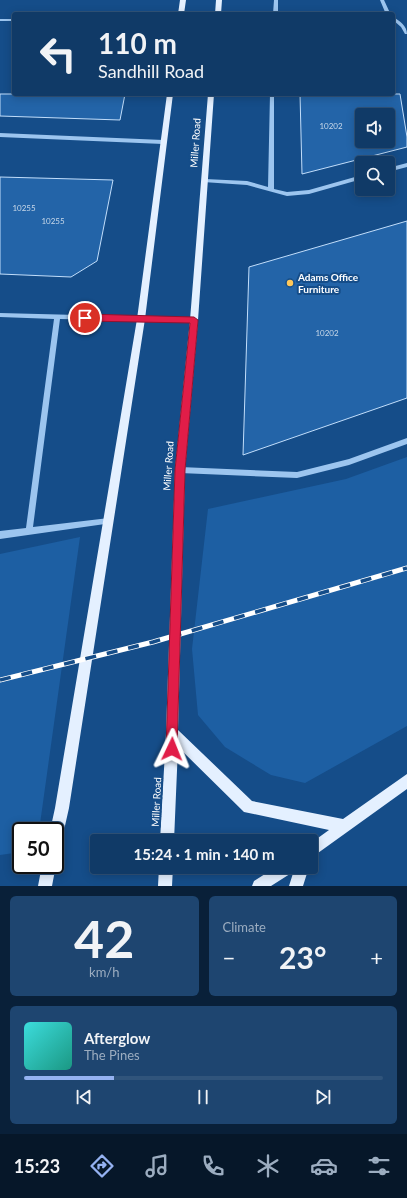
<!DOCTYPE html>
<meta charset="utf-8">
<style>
body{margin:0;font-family:Lato,sans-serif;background:#1e4570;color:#f1f3f6;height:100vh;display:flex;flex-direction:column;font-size:15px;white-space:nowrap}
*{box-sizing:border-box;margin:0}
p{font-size:13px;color:#9cadc0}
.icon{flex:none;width:22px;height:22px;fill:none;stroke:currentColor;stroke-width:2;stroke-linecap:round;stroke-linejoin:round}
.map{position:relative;height:886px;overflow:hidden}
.sheet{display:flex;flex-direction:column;gap:10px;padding:10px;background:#092039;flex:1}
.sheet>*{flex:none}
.guide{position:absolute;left:12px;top:12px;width:383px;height:84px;border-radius:4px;box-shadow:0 2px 10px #0003,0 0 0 1px #30547b;background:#103a67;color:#f1f3f6;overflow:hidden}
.tools{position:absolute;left:355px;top:108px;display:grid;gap:8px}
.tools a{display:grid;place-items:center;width:40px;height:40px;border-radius:4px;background:#103a67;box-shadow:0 2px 10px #0003,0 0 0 1px #30547b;font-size:20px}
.speed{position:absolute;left:12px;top:822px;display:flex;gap:8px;font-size:20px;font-weight:700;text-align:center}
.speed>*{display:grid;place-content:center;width:52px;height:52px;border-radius:50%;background:#103a67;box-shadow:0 2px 10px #0003,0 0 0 1px #30547b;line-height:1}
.speed .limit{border:2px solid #111;border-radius:6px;background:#fff;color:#111}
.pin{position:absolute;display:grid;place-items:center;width:34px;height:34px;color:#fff;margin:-17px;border:2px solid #fff;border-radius:50%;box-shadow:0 1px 4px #0007}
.me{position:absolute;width:44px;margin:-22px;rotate:2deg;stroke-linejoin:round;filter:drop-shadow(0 0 3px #0008)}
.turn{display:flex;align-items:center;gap:14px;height:84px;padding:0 20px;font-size:18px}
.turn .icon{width:52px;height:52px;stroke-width:2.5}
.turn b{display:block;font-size:28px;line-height:34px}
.big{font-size:30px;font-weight:700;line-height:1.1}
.sheet .tile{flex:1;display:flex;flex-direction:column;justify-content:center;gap:6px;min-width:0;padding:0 14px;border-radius:6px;background:#1e4570}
.sheet .dial{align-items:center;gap:0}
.dial b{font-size:52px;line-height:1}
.song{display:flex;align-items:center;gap:12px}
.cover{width:48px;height:48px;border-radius:6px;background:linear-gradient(135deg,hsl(180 70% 55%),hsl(170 70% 35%))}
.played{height:4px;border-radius:2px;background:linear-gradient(90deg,#95b2f1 25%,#30547b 25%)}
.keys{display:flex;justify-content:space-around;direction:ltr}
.heat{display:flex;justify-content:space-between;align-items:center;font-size:22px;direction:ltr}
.sheet .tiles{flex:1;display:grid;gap:10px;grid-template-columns:1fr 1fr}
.tile:last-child{grid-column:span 2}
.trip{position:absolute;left:90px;top:834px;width:228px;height:40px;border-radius:4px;background:#103a67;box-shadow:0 2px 10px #0003,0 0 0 1px #30547b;font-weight:700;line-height:40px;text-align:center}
.menu{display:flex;height:64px;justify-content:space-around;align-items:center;background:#061729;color:#9cadc0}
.menu .icon{width:28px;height:28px}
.menu .active{color:#95b2f1}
.menu b{font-size:18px;color:#f1f3f6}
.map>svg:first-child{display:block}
</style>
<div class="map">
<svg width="407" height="886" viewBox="0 0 407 886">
<rect width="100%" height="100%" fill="#154d89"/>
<path fill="#1d5fa3" d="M 407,457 L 407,726 L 305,783 L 271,775 L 225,747 L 198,715 L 192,649 L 208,509 L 346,479 Z
M 80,537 L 39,831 L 21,831 L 21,852 L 0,855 L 0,554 Z"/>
<path fill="#2364a8" stroke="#c2defb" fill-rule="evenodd" d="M 0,94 L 125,94 L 120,120 L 0,116 Z
M 300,94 L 400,94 L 407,137 L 407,147 L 302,174 ZM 362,115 L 388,115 L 388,141 L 362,141 Z
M 0,177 L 113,180 L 97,261 L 71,277 L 0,274 Z
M 407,221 L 407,398 L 243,455 L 249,267 Z"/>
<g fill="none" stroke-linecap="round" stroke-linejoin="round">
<path fill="#9cc5ef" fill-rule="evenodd" d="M 274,0 L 278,0 L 278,11 L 385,12 L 380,0 L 384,0 L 390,13 L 389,14 L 273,14 Z
M 393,17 C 400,21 407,26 407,34 L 405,34 L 401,27 L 393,20 Z
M 0,19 L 14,19 L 14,21 L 0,21 Z
M 270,94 L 274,94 L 274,189 L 287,192 L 309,190 L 362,175 L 362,179 L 309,194 L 287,196 L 247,185 L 203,182 L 202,181 L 205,179 L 247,181 L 268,187 Z
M 0,133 L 163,140 L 166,142 L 163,144 L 0,137 Z
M 407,163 L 407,167 L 388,172 L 388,168 Z
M 0,313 L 194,318 L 197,320 L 194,322 L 60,319 L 33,527 L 109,518 L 112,519 L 113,521 L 112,523 L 0,539 L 0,531 L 26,528 L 54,319 L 0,317 Z
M 407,438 L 407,444 L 349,465 L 297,478 L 180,473 L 177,472 L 176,470 L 177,468 L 180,467 L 297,472 L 349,459 Z"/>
<path fill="#e4f0ff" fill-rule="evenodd" d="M 180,0 L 186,0 L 184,14 L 178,14 Z
M 216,0 L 222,0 L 221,14 L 215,14 Z
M 167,94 L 173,94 L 145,319 L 69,808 L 62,839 L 60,844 L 55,846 L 55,831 L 50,831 L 55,808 L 137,319 Z
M 208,94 L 214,94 L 198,320 L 185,470 L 178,730 L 252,801 L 343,819 L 407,774 L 407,789 L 311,858 L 311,843 L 329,830 L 244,812 L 178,747 L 174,841 L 160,841 L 166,733 L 175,470 L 190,320 Z
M 55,863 L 56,865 L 52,886 L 38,886 L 42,865 L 55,865 Z
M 159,867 L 173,867 L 172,886 L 158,886 Z
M 276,867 L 295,867 L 293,872 L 271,886 L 252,886 L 254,881 Z
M 295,867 L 309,867 L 303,886 L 289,886 Z"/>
<g stroke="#fff" stroke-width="5">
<path id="rail" d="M 0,680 L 153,642 L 407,568"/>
</g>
<use href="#rail" stroke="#154d89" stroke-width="3.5" stroke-dasharray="11" stroke-linecap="butt"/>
</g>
<path fill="#e11d48" stroke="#92132f" d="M 85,314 L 194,317 L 198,320 L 185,470 L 177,749 L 176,753 L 172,755 L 167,753 L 166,749 L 175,470 L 190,323 L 85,321 L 81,318 Z"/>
<circle fill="#ffc85a" stroke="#154d89" stroke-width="1.5" cx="290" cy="283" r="4"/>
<g text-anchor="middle" stroke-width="4" stroke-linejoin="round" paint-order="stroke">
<g font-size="8" fill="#c8d8e9">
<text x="331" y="129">10202</text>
<text x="24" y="211">10255</text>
<text x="53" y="224">10255</text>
<text x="327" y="336">10202</text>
</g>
<g font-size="10" fill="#fff" stroke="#154d89">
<text transform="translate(195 143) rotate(-86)" y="4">Miller Road</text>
<text transform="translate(168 466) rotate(-86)" y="4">Miller Road</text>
<text transform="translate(156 802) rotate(-87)" y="4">Miller Road</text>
</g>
<g font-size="10" font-weight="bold" fill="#fff" stroke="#154d89" text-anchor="start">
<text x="298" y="281">Adams Office<tspan x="298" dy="12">Furniture</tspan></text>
</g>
</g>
</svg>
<div class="tools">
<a><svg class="icon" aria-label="sound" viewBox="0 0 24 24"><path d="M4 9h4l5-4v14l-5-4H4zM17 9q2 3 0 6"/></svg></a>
<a><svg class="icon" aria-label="search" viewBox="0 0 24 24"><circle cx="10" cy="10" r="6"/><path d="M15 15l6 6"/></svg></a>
</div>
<div class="speed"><div class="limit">50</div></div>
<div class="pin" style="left:85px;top:318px;background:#d93025"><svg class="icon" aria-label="arrive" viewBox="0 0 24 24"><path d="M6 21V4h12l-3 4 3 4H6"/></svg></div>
<svg class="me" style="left:172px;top:749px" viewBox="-20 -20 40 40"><path d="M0-17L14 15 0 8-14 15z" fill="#e11d48" stroke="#fff" stroke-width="4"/></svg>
<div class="trip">15:24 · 1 min · 140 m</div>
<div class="guide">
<div class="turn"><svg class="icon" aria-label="left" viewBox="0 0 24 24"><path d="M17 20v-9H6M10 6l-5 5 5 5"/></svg><div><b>110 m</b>Sandhill Road</div></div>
</div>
</div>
<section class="sheet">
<div class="tiles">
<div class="tile dial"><b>42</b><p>km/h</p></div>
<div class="tile"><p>Climate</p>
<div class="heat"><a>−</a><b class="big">23°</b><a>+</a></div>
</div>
<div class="tile">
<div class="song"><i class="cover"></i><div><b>Afterglow</b><p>The Pines</p></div></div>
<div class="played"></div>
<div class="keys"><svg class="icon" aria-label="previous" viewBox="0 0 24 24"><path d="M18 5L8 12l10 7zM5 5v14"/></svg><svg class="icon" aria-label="pause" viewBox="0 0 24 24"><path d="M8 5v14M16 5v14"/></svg><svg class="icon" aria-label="next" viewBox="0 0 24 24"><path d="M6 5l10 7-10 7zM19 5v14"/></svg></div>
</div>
</div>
</section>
<nav class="menu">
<b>15:23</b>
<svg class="icon active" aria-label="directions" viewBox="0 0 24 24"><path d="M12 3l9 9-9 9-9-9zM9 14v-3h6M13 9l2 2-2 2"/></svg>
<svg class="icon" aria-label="music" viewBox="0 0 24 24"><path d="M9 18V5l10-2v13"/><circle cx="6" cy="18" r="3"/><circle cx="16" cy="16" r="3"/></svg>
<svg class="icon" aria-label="phone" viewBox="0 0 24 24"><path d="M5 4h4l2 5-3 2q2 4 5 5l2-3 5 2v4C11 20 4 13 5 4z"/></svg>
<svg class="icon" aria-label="climate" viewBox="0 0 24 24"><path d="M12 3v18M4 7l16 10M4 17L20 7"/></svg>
<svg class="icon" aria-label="car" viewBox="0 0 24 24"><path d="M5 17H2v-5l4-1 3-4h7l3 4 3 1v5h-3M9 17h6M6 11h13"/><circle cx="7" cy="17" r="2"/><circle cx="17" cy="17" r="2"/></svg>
<svg class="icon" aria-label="filters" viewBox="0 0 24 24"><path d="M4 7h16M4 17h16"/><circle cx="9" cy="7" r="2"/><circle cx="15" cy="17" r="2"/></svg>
</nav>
